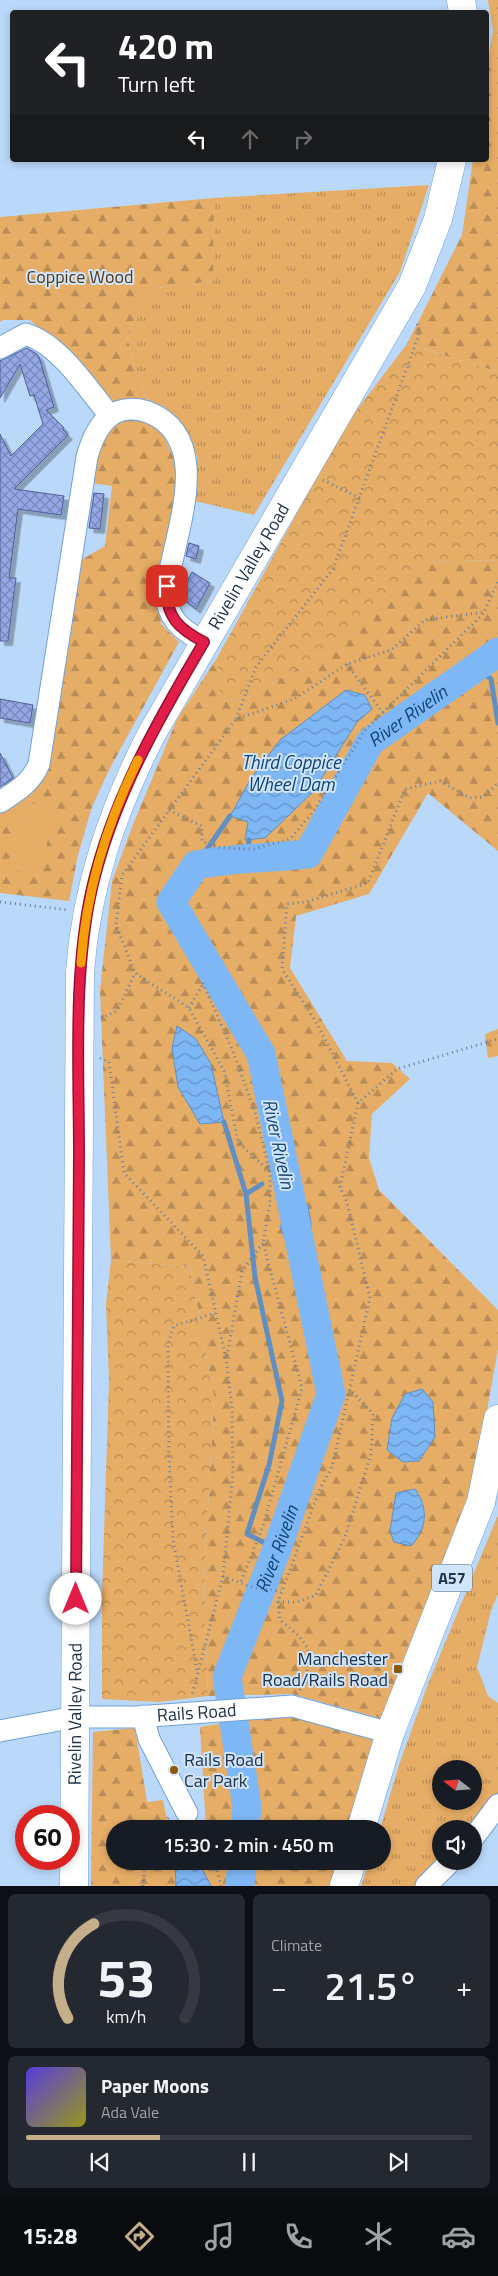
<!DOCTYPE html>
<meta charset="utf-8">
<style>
body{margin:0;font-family:"Titillium Web",sans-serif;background:#242831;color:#f1f3f6;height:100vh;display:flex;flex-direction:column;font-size:19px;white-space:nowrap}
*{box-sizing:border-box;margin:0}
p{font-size:16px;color:#9ea1a6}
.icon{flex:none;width:28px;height:28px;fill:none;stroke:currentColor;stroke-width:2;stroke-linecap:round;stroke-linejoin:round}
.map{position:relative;height:1886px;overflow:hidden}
.details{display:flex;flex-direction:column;gap:8px;padding:8px;background:#0d0f14;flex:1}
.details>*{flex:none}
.banner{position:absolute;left:10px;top:10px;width:479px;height:152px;border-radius:5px;box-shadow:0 2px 8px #0003;background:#202124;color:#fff;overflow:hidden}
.needle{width:32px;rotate:287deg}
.tools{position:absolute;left:432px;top:1760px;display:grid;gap:10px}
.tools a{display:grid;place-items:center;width:50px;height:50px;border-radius:50%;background:#171b24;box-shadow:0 2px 8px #0003;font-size:25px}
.speed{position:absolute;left:15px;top:1805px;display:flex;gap:10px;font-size:25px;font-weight:700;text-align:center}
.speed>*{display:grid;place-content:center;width:65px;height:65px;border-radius:50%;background:#171b24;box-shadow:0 2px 8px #0003;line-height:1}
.speed .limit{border:8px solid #d22;background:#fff;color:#111}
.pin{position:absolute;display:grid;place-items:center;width:42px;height:42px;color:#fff;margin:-21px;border-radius:10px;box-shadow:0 2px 8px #0006}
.me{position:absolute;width:55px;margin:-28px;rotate:0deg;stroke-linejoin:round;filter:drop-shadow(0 0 4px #0008)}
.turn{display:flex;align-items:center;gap:18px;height:105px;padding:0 25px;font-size:22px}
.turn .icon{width:65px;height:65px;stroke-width:2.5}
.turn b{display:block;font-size:35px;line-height:42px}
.lanes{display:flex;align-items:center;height:48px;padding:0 25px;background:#0003;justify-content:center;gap:25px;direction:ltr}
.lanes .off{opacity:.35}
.big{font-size:38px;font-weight:600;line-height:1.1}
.details .widget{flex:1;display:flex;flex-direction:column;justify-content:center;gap:8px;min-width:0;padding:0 18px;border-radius:8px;background:#242831}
.details .dial{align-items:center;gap:0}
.dial svg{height:130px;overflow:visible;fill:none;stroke:#363941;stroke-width:7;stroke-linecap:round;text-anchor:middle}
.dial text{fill:#f1f3f6;stroke:none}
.song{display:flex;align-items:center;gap:15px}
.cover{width:60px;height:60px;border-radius:8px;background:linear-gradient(135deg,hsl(250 70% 55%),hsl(60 70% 35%))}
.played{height:5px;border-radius:2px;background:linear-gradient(90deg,#c4af8a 30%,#363941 30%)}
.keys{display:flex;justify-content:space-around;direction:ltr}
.heat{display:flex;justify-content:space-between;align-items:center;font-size:28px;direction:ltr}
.details .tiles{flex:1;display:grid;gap:8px;grid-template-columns:1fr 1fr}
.widget:last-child{grid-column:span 2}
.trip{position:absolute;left:106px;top:1820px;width:285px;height:50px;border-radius:25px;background:#171b24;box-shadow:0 2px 8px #0003;font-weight:600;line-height:50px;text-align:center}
.tab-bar{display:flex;height:80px;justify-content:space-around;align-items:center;background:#090b0e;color:#9ea1a6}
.tab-bar .icon{width:35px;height:35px}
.tab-bar .active{color:#c4af8a}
.tab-bar b{font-size:22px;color:#f1f3f6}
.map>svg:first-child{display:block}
</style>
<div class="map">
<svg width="498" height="1886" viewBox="0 0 498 1886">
<defs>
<pattern id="grass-tufts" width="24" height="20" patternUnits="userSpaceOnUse" patternTransform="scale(1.25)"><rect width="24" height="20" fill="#e6ad66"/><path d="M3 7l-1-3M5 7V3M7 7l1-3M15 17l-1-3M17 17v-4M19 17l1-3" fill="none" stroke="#ba8d56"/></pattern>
<pattern id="forest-firs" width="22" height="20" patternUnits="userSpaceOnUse" patternTransform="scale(1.25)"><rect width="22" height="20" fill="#e6ad66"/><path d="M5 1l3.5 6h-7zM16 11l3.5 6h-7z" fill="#ba8d56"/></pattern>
<pattern id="park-crowns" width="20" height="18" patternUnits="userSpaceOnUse" patternTransform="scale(1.25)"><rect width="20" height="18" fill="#e6ad66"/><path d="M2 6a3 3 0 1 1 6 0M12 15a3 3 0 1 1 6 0" fill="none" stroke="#ba8d56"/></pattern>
<pattern id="water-waves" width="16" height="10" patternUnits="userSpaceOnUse" patternTransform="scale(1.25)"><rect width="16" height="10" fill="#7eb7f5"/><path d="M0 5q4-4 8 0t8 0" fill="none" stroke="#6795c8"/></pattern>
<pattern id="building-cross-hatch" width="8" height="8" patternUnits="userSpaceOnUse" patternTransform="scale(1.25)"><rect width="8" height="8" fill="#95a7e5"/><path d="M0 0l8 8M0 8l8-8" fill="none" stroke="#7989bc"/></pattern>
<filter id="shadow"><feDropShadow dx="4.5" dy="4.5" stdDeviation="0" flood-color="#0004"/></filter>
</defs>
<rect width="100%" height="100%" fill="#bad8f9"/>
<path fill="url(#grass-tufts)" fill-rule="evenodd" d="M 429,185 L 400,272 L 254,515 L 191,500 L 197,480 L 197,456 L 185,429 L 165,407 L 149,402 L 136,374 L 127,336 L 148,289 L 213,281 L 214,198 Z
M 498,1515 L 498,1594 L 491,1611 L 477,1667 L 488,1696 L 498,1703 L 498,1793 L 469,1829 L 441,1829 L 441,1860 L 417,1886 L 361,1886 L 369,1861 L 382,1861 L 382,1829 L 380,1829 L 398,1768 L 428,1684 ZM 441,1769 L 474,1769 L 474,1801 L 441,1801 Z"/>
<path fill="url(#forest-firs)" d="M 488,0 L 498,0 L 498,372 L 407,344 L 462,235 L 473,160 L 486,160 L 486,75 L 493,30 Z
M 214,198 L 213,281 L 148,289 L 127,336 L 136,374 L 178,467 L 172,528 L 158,589 L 161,624 L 179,642 L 110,768 L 92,807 L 78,855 L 69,901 L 0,893 L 0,814 L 35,788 L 76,563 L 105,546 L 112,486 L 92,483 L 96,452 L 103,436 L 80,366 L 30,320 L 3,320 L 0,322 L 0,217 Z
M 498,560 L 498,851 L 428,793 L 369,894 L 296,916 L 290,968 L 347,1061 L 392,1063 L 410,1079 L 372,1114 L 369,1158 L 379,1190 L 498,1310 L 498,1349 L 472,1494 L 383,1719 L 292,1694 L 208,1696 L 204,1579 L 214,1397 L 190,1267 L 111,1260 L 100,990 L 112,881 L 132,827 L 177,719 L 217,658 L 220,701 L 248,698 L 336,645 L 418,562 Z
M 498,1029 L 498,1056 L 488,1058 L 485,1034 Z
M 288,1712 L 375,1740 L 350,1829 L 206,1829 L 200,1727 Z
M 135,1728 L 147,1802 L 163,1800 L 169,1829 L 115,1829 L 115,1861 L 340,1861 L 333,1886 L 91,1886 L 93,1732 Z"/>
<path fill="url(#park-crowns)" d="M 407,344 L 498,372 L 498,560 L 418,562 L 337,645 L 248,698 L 220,701 L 217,658 L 346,424 Z
M 111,1260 L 190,1267 L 214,1397 L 204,1579 L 208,1696 L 159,1702 L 102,1699 L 102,1597 L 109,1380 L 106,1304 Z"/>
<path fill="#e6ad66" d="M 20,801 L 54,807 L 41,875 L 7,869 Z"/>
<path fill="url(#water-waves)" stroke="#628fc1" d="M 346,690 L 365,695 L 372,709 L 357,722 L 313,792 L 265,838 L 245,840 L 248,822 L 230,816 L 250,780 L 280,740 Z
M 177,1026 L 196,1039 L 211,1064 L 224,1122 L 200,1124 L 178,1087 L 172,1048 Z
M 292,1203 L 308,1205 L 311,1223 L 311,1240 L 289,1248 L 280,1227 Z
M 422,1389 L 433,1402 L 435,1437 L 419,1461 L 403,1462 L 387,1450 L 392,1418 L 405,1394 Z
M 415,1489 C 429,1508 427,1529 411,1546 L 394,1542 L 390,1531 L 396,1493 Z
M 175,1861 L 198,1861 L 211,1886 L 176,1886 Z"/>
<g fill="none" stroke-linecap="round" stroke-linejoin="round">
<path stroke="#628fc1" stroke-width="5" d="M 477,668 L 491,679 L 498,723
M 247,860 L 249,840
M 196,865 L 230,816
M 224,1122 L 246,1194
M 262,1184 L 246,1194 L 255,1277 L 282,1401 L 269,1465 L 247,1534 L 277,1549"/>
<g stroke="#7eb7f5" stroke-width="29">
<path id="s1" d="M 245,1829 L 247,1807 L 227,1677 L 277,1549 L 331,1394 L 261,1054 L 171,902 L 196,865 C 232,858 270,858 308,854 L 370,742 L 498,652"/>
<path d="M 240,1886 L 242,1861"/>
</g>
</g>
<path fill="url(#building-cross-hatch)" stroke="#4f5e96" filter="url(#shadow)" d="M 27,348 L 37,354 L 39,357 L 54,407 L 46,410 L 64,428 L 63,430 L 68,435 L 14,489 L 64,496 L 61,515 L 18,509 L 9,578 L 16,578 L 8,641 L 0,641 L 0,434 L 11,456 L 43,424 L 34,395 L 30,396 L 20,364 L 0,398 L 0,361 Z
M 94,493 L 104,494 L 100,529 L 89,528 Z
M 189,543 L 199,546 L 196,559 L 186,556 Z
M 192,572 L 210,583 L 196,609 L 179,596 Z
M 0,699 L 33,705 L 30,723 L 0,718 Z
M 0,753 L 13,778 L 0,787 Z"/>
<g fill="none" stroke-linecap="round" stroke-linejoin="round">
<g stroke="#72a1d5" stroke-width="23">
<g id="minor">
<path d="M 0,348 L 26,334 C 60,345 88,389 110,416"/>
<path d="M 0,802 C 17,791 31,783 39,764 L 87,457 C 91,442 98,425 111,415 C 122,408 136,408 148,412 C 207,435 183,510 173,557 C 170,571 164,588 167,602 C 171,623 187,633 204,642"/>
<path d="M 143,1716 L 149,1739 L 187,1813"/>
<path id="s2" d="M 0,1731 L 75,1717 L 136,1717 L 292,1706 L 390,1733"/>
<path d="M 474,1837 L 498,1805"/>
<path d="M 426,1886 L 451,1861"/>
</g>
</g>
<g stroke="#72a1d5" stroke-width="29">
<g id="major">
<path d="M 461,0 L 463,12"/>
<path d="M 361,1829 L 390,1733 L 481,1502 L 498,1419"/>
<path id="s3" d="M 74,1886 L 80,972 C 86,887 113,810 151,735 L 412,286 L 438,219 L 452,160"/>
<path d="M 344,1886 L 352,1861"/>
</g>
</g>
<path stroke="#68809b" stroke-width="3" stroke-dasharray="1 4" stroke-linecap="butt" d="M 323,480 L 360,498
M 347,664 L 383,713
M 236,719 L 256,667 L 333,569 L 419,335 L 417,321
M 169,810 L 202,826 L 202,841 L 213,847 L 243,849 L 254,849 L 290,839 L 313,812 L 366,729 L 484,613
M 0,902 L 69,910
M 203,983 L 232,1049 L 255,1112 L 270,1172
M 189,1008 L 203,984
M 101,1018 L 117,1011 L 135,973
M 100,1058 L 109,1062 L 124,1173 L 203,1256 L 226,1359 L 232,1407 L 233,1473 L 223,1576 L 192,1696
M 358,1103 L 316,1022 L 282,969 L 287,904 L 306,902 L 368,883 L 405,789 L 440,781 L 470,798 L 483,797 L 498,783
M 227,1356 L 242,1271 L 263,1243
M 223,1576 L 254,1588 L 281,1591
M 241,1581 L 263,1526 L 302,1388 L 263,1243 L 270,1204 L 270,1172 L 238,1142 L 224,1071 L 189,1008 L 135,973 L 116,925 L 122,875 L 236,719 L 294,699 L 347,664 L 391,650 L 425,620 L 484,612 L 498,582
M 278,1602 L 297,1602 L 316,1595 L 345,1537 L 371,1454 L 373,1414 L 350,1389
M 197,1670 L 173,1540 L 169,1457 L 168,1344 L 174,1326 L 215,1313
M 300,1690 C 316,1651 311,1645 280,1620 L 278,1602 L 319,1491 L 332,1467 L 370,1298 L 347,1202 L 340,1187 L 358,1103 L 397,1069 L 498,1039
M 157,1829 L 169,1817
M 215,1861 L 221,1886
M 143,1886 L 145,1861"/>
<use href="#minor" stroke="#fff" stroke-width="21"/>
<use href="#major" stroke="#fff" stroke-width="28"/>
</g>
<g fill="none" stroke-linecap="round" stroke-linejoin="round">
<g stroke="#92132f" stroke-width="12">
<path id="route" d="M 76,1599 C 77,1450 78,1302 79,1154 C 79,1068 73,972 92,888 C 113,798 158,720 204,642 C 179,629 165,617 167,586"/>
</g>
<use href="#route" stroke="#e11d48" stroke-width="9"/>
<path stroke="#f59e0b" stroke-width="9" d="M 81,963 C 86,892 107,823 138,760"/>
</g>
<g fill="#8d5b06" stroke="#d0e4fa" stroke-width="2">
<rect x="393" y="1664" width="10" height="10" rx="2.5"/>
<circle cx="174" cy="1770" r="5"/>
</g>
<g text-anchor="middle" stroke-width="4" stroke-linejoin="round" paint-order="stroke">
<rect fill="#d0e4fa" stroke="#55687e" stroke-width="1" x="432" y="1564.5" width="40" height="27" rx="4"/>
<g font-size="16" font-weight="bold" fill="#203349">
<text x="452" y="1584">A57</text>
</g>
<g font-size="18" fill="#563a14" stroke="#d0e4fa">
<text x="80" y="283">Coppice Wood</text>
</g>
<g font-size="18" fill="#203349" stroke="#d0e4fa">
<text dy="6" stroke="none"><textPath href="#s3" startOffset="1358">Rivelin Valley Road</textPath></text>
<text dy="6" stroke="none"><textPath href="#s2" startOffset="198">Rails Road</textPath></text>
<text dy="6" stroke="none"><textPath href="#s3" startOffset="172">Rivelin Valley Road</textPath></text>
</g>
<g font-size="18" fill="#203349" stroke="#d0e4fa" text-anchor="end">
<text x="388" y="1665">Manchester<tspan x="388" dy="21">Road/Rails Road</tspan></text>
<text x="184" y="1766" text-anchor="start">Rails Road<tspan x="184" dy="21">Car Park</tspan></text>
</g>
<g font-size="19" font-style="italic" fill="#104475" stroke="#d0e4fa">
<text dy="7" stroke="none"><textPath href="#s1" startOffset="1310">River Rivelin</textPath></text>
<text x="291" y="769">Third Coppice<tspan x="291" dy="22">Wheel Dam</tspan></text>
<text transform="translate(279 1144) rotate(78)" y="7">River Rivelin</text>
<text dy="7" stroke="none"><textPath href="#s1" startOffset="291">River Rivelin</textPath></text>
</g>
</g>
</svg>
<div class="tools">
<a><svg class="needle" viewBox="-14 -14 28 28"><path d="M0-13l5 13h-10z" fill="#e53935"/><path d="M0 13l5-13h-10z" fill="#9ea1a6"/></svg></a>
<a><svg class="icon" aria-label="sound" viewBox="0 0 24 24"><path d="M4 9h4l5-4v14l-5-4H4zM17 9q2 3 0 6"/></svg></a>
</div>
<div class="speed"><div class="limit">60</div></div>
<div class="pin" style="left:167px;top:586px;background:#d93025"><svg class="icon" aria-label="arrive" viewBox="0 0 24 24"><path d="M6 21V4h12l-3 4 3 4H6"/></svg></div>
<svg class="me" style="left:76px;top:1599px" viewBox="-20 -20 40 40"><circle r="19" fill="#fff"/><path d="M0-13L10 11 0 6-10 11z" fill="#e11d48"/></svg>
<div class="trip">15:30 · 2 min · 450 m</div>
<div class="banner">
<div class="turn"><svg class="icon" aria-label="left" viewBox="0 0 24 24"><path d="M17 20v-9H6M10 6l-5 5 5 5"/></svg><div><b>420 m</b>Turn left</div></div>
<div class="lanes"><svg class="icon" aria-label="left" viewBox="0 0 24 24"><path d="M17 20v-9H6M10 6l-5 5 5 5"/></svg><svg class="icon off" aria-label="ahead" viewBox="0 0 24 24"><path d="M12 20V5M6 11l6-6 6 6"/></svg><svg class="icon off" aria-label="right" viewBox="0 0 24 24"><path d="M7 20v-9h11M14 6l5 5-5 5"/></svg></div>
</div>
</div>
<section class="details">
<div class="tiles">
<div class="widget dial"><svg viewBox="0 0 100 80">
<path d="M14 69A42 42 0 1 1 86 69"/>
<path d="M14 69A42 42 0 0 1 30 11" stroke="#c4af8a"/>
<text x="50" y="56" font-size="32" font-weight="700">53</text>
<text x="50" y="72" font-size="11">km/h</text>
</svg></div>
<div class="widget"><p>Climate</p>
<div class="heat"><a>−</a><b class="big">21.5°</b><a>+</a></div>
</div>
<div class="widget">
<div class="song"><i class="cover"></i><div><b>Paper Moons</b><p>Ada Vale</p></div></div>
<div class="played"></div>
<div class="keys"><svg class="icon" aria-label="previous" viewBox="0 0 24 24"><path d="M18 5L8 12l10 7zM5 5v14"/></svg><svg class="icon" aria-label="pause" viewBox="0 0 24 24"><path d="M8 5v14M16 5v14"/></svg><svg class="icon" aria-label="next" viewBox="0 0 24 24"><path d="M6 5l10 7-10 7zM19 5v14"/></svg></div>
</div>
</div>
</section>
<nav class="tab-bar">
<b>15:28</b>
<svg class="icon active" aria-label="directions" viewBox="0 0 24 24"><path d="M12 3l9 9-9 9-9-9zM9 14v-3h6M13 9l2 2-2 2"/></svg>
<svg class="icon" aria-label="music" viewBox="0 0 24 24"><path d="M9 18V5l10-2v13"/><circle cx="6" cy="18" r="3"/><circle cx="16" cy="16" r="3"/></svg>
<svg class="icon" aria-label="phone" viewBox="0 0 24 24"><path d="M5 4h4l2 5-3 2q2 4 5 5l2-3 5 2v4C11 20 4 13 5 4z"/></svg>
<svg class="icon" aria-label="climate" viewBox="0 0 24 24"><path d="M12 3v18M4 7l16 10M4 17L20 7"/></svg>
<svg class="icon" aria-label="car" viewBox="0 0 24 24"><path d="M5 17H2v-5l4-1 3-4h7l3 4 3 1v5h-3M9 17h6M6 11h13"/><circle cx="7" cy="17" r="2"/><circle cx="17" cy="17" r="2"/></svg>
</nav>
